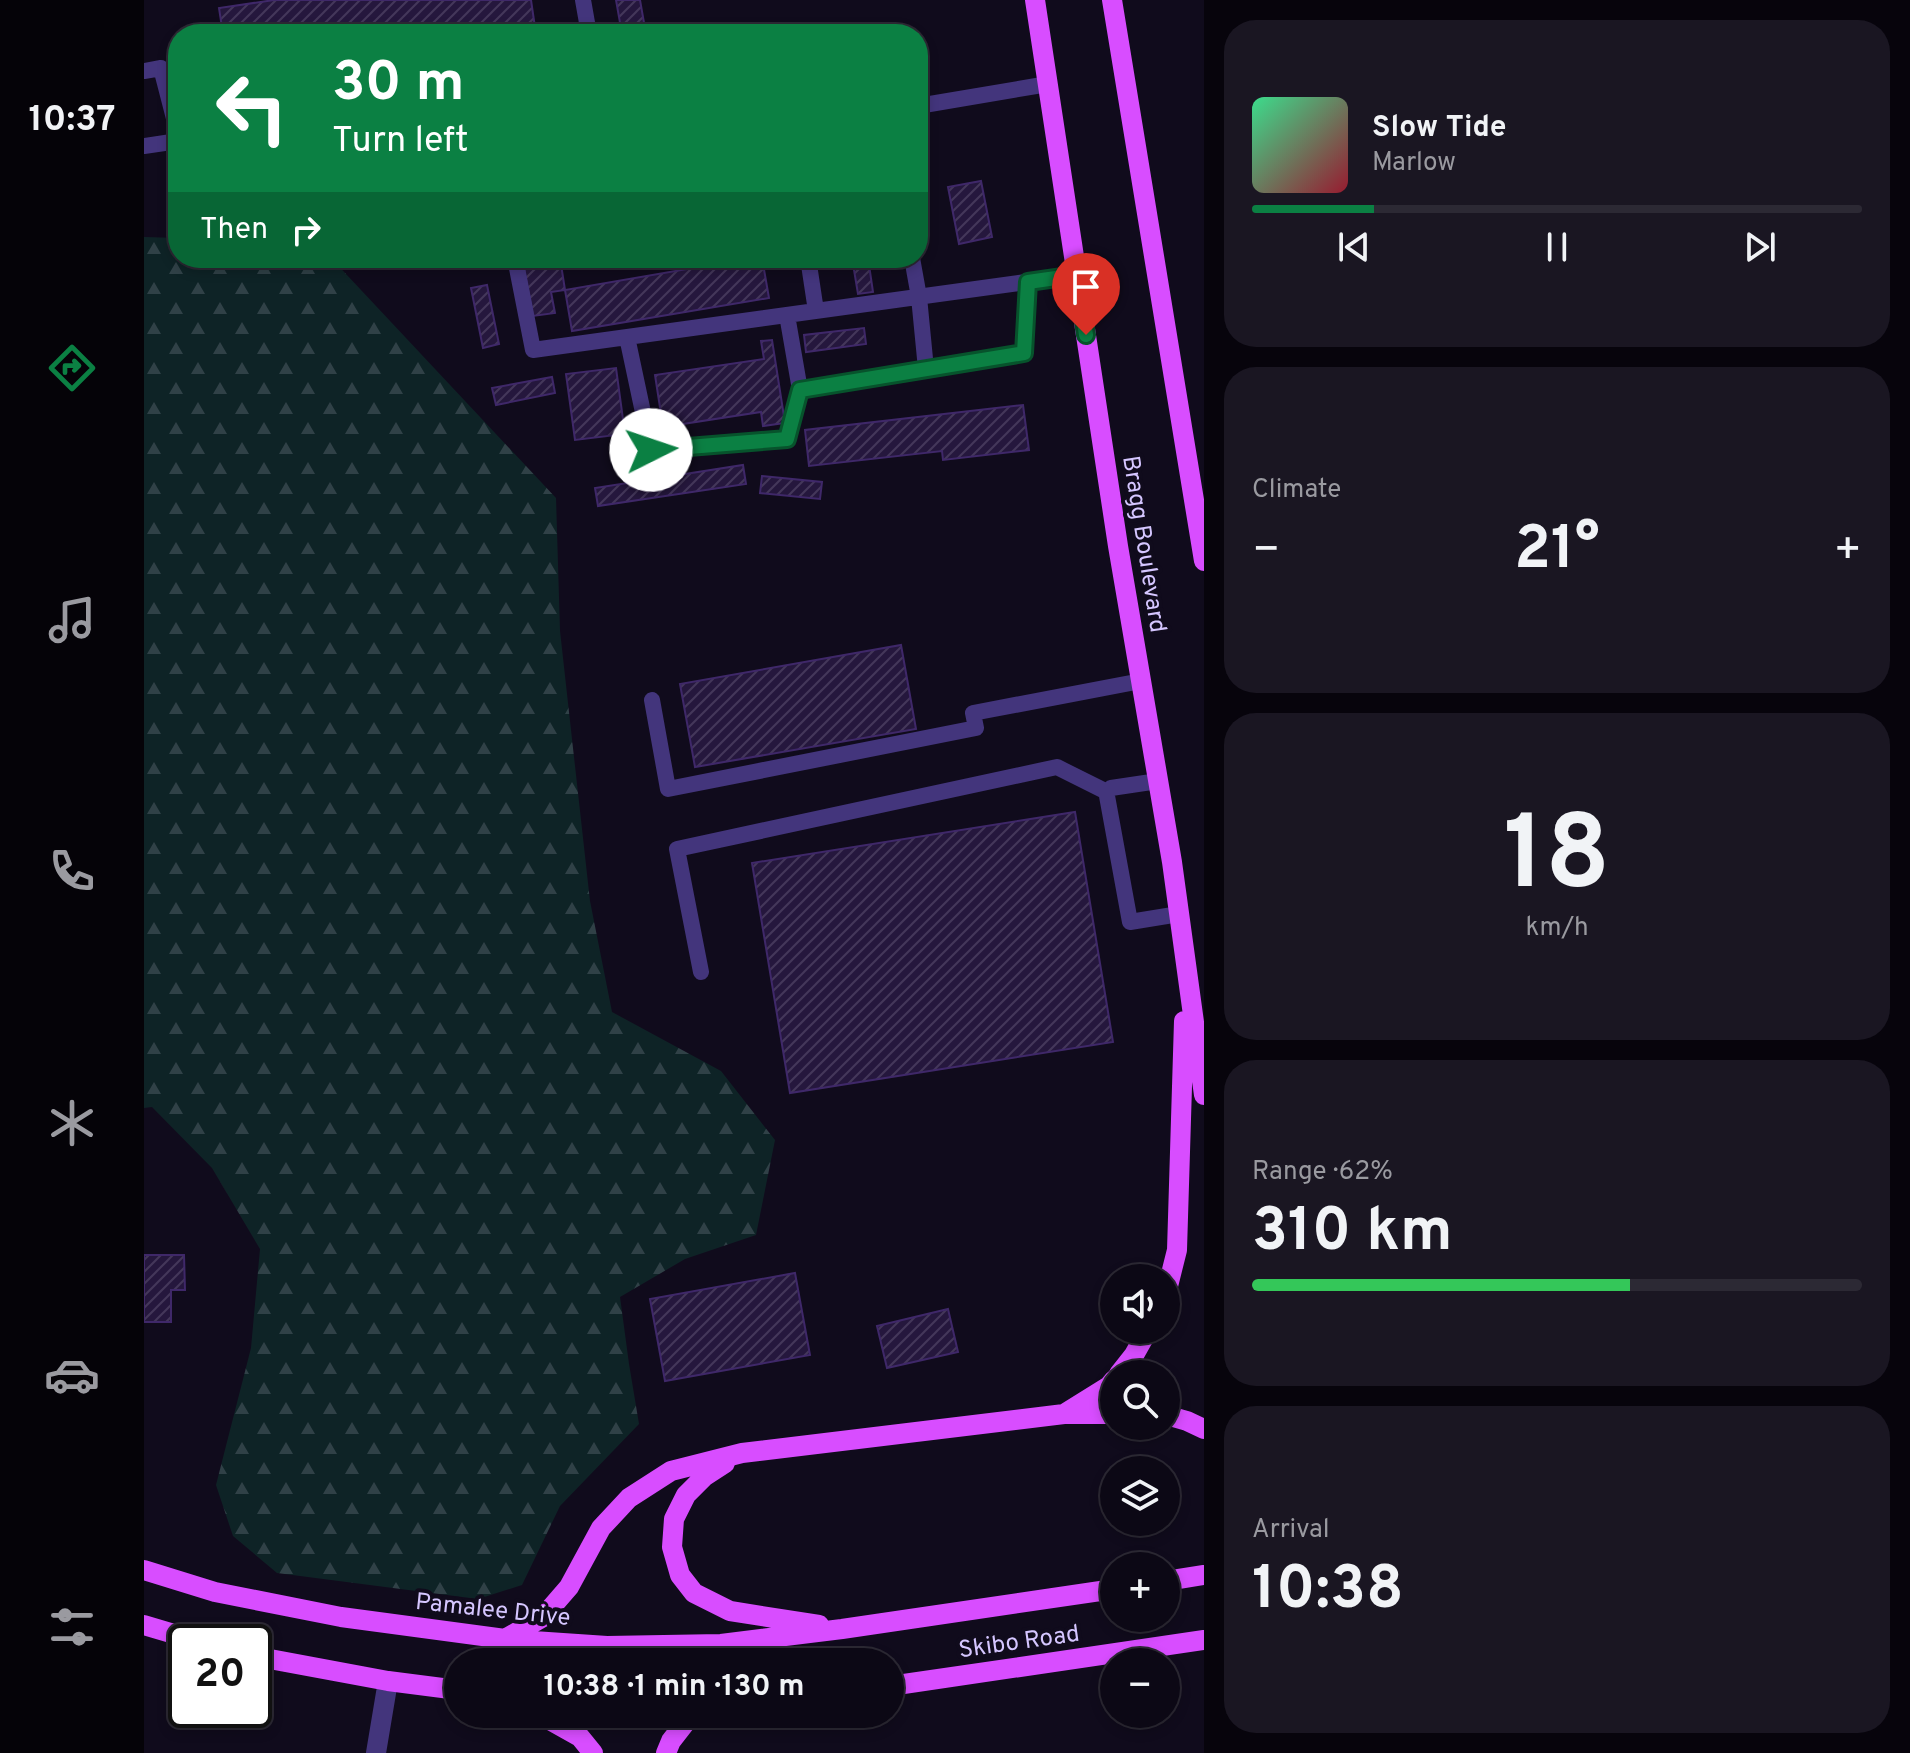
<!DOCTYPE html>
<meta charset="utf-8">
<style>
body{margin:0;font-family:Overpass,sans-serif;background:#1a1622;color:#f1f3f6;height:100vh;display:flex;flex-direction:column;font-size:30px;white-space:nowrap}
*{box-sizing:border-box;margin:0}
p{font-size:26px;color:#9a9aa0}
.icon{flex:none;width:44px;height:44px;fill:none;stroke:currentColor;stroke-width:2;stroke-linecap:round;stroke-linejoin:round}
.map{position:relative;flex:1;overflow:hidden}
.panel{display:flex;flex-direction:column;gap:20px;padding:20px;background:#07040c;width:706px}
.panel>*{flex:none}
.guide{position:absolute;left:24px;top:24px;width:760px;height:244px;border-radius:32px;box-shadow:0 4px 12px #0003,0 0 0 2px #2c2934;background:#0b8043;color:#fff;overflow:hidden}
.fabs{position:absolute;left:956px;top:1264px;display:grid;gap:16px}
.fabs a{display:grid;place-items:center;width:80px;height:80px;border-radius:50%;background:#0c0815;box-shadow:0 4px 12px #0003,0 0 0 2px #2c2934;font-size:40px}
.speed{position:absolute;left:24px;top:1624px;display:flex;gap:16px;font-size:40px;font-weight:700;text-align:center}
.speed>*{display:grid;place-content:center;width:104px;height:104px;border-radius:50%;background:#0c0815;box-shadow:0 4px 12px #0003,0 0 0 2px #2c2934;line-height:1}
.speed .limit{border:4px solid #111;border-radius:12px;background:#fff;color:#111}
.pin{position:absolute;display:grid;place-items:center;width:68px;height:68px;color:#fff;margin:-82px -34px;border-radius:50% 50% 50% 0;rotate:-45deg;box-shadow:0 0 8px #0007}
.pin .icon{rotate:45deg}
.me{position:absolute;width:88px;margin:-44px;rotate:86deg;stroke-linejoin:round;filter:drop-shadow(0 0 6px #0008)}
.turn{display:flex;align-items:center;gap:28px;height:168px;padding:0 32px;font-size:36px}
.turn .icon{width:104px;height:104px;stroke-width:2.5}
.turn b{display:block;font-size:56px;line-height:68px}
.then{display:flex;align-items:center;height:76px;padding:0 32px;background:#0003;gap:16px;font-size:30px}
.big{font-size:60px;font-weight:700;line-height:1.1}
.panel .tile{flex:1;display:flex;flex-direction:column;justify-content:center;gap:12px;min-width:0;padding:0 28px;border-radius:32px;background:#1a1622}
.panel .dial{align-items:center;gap:0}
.dial b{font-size:104px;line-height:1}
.song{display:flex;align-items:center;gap:24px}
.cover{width:96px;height:96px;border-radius:12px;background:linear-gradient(135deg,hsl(150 70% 55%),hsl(350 70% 35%))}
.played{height:8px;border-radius:4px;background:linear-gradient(90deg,#0b8043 20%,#2c2934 20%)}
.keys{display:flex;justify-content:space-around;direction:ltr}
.heat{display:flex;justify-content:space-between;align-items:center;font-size:44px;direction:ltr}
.charge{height:12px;border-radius:6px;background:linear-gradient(90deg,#34c759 62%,#2c2934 0)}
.trip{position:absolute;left:300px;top:1648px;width:460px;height:80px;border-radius:40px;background:#0c0815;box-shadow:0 4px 12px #0003,0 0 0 2px #2c2934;font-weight:700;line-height:80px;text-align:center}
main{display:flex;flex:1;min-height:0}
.tab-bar{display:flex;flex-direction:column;width:144px;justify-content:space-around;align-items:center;background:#050308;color:#9a9aa0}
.tab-bar .icon{width:56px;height:56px}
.tab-bar .active{color:#0b8043}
.tab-bar b{font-size:36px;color:#f1f3f6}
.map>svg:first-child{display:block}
</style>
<main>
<nav class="tab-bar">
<b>10:37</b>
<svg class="icon active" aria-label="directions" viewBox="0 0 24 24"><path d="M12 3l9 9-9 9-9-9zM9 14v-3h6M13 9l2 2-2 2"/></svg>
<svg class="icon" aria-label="music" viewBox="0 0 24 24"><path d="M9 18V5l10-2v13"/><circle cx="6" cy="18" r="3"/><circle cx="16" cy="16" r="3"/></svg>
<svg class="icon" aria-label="phone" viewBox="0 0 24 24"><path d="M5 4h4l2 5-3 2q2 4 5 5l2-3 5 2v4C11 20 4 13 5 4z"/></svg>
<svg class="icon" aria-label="climate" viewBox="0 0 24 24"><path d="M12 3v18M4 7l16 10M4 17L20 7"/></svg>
<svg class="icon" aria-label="car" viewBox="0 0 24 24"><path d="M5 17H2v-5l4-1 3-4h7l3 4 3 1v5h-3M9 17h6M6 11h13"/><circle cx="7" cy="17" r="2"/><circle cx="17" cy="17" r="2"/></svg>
<svg class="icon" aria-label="filters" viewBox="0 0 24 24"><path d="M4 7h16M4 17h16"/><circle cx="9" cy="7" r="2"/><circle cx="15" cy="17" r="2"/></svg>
</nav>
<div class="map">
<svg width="1060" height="1753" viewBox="0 0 1060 1753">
<defs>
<pattern id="forest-firs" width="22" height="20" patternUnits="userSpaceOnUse" patternTransform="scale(2)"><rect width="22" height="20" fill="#0e2326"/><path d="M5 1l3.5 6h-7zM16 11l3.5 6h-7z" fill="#304147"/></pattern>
<pattern id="building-hatch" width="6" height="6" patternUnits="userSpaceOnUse" patternTransform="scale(2)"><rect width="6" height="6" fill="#25173d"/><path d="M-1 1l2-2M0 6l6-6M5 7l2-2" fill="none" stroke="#44375a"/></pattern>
</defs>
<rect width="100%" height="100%" fill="#100b1c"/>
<path fill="url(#forest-firs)" d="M 0,237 L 34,238 L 34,258 L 187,258 L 412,498 L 416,631 L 446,901 L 468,1012 L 577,1071 L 631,1140 L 612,1235 L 541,1259 L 476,1297 L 485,1364 L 495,1424 L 416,1506 L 378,1585 L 334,1599 L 133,1573 L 89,1536 L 72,1485 L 107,1348 L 116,1249 L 68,1168 L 8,1107 L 0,1108 Z"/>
<path fill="url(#building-hatch)" stroke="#3f2869" stroke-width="2" d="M 130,0 L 387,0 L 392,34 L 79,34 L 75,8 Z
M 472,0 L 496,0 L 502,34 L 478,34 Z
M 837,181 L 848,237 L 815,244 L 804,187 Z
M 378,258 L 416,258 L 421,290 L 407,292 L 411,313 L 389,316 Z
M 607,258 L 618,258 L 625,298 L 428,331 L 421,290 Z
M 708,258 L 724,258 L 729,292 L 714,294 Z
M 343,285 L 355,344 L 339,348 L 327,288 Z
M 720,328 L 722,344 L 662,352 L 660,335 Z
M 628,340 L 641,423 L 619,426 L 617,412 L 519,427 L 511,375 L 620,359 L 617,341 Z
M 472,368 L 481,434 L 431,440 L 422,374 Z
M 408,377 L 411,393 L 352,405 L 348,388 Z
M 879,405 L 885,450 L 799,460 L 798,451 L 665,466 L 661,430 Z
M 599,465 L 602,484 L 454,506 L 451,488 Z
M 618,476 L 678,482 L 676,499 L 616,493 Z
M 757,645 L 772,729 L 551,767 L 536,684 Z
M 931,812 L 969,1042 L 646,1093 L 608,863 Z
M 0,1255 L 40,1255 L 41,1290 L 27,1290 L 27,1322 L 0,1322 Z
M 651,1273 L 666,1355 L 521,1381 L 506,1299 Z
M 804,1309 L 814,1352 L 743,1368 L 733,1326 Z"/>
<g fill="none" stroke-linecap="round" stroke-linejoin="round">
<path stroke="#43357c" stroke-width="16" d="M 439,0 L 445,34
M 0,71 L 17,68 L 34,134
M 774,106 L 904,84
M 0,146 L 34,141
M 371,258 L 389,350 L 933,275
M 664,258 L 672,311
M 768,258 L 775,297 L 782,369
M 643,315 L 656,390
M 483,337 L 507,450 L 643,439 L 656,390 L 880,353 L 884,282
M 508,700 L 524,789 L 832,728 L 829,713 L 997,681
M 1014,781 L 967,788 L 963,792 L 963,796 L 986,922 L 1035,914
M 557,972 L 533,849 L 913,767 L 963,792"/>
<path stroke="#43357c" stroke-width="20" d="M 232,1753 L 244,1681"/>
<path stroke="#d84dff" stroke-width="20" d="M 891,0 L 974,546 L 1028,862 L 1060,1095
M 968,0 L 1060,561
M 1022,1294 L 1033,1250 L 1040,1021
M 975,1374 L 990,1355 L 1004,1330
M 920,1414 L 965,1386 L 970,1380
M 1022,1415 L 1043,1421 L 1060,1429
M 581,1463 L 561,1476 L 542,1495 L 530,1519 L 528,1547 L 536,1575 L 550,1593 L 586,1611 L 675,1625
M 0,1570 L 71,1592 L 197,1617 L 361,1639 L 463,1646 L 577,1644 L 698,1629 L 970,1589
M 1022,1581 L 1060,1575
M 0,1625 L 57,1642
M 361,1639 L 399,1617 L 425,1587 L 457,1528 L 485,1498 L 527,1471 L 598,1453 L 920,1414 L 970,1414
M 110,1656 L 244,1681 L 314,1690
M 746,1686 L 1060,1640
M 395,1714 L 436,1737 L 449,1753
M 522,1753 L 527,1741 L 548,1714"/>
</g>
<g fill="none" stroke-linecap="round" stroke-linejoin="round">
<g stroke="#07532c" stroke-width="20">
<path id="route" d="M 507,450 L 643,439 L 656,390 L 880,353 L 884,282 L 933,275 L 942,335"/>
</g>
<use href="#route" stroke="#0b8043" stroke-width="14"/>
</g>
<g text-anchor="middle" stroke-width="8" stroke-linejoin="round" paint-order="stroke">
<g font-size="24" fill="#d5c6ff" stroke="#100b1c">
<text transform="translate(1001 544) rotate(81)" y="8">Bragg Boulevard</text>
<text transform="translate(349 1609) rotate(6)" y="8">Pamalee Drive</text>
<text transform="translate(875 1641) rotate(-8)" y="8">Skibo Road</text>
</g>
</g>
</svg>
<div class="fabs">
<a><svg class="icon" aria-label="sound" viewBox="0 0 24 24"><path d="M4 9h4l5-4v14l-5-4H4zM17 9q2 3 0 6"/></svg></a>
<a><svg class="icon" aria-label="search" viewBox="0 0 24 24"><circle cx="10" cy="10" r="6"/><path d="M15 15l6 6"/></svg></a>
<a><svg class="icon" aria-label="layers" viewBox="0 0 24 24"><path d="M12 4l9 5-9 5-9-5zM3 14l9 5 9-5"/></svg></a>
<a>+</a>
<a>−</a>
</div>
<div class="speed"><div class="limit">20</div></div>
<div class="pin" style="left:942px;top:335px;background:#d93025"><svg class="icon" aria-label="arrive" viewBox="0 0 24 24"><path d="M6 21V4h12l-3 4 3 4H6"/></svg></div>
<svg class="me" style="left:507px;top:450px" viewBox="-20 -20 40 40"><circle r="19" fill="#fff"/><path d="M0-13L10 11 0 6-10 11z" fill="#0b8043"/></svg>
<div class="trip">10:38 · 1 min · 130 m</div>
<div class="guide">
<div class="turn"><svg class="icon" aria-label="left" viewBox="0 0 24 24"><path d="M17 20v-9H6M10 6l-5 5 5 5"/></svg><div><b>30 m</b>Turn left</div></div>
<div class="then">Then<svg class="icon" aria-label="right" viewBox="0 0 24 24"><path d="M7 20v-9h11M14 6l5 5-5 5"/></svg></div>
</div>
</div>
<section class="panel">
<div class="tile">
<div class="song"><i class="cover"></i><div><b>Slow Tide</b><p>Marlow</p></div></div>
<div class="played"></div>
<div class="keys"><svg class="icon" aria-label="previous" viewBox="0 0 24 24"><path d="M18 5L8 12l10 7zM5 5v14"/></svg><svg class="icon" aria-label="pause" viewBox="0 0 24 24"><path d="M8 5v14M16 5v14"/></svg><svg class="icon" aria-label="next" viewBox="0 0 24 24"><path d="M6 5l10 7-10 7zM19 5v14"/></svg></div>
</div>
<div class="tile"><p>Climate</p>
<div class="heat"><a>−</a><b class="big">21°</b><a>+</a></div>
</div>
<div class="tile dial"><b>18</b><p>km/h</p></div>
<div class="tile"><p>Range · 62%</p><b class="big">310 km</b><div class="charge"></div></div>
<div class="tile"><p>Arrival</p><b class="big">10:38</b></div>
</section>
</main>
